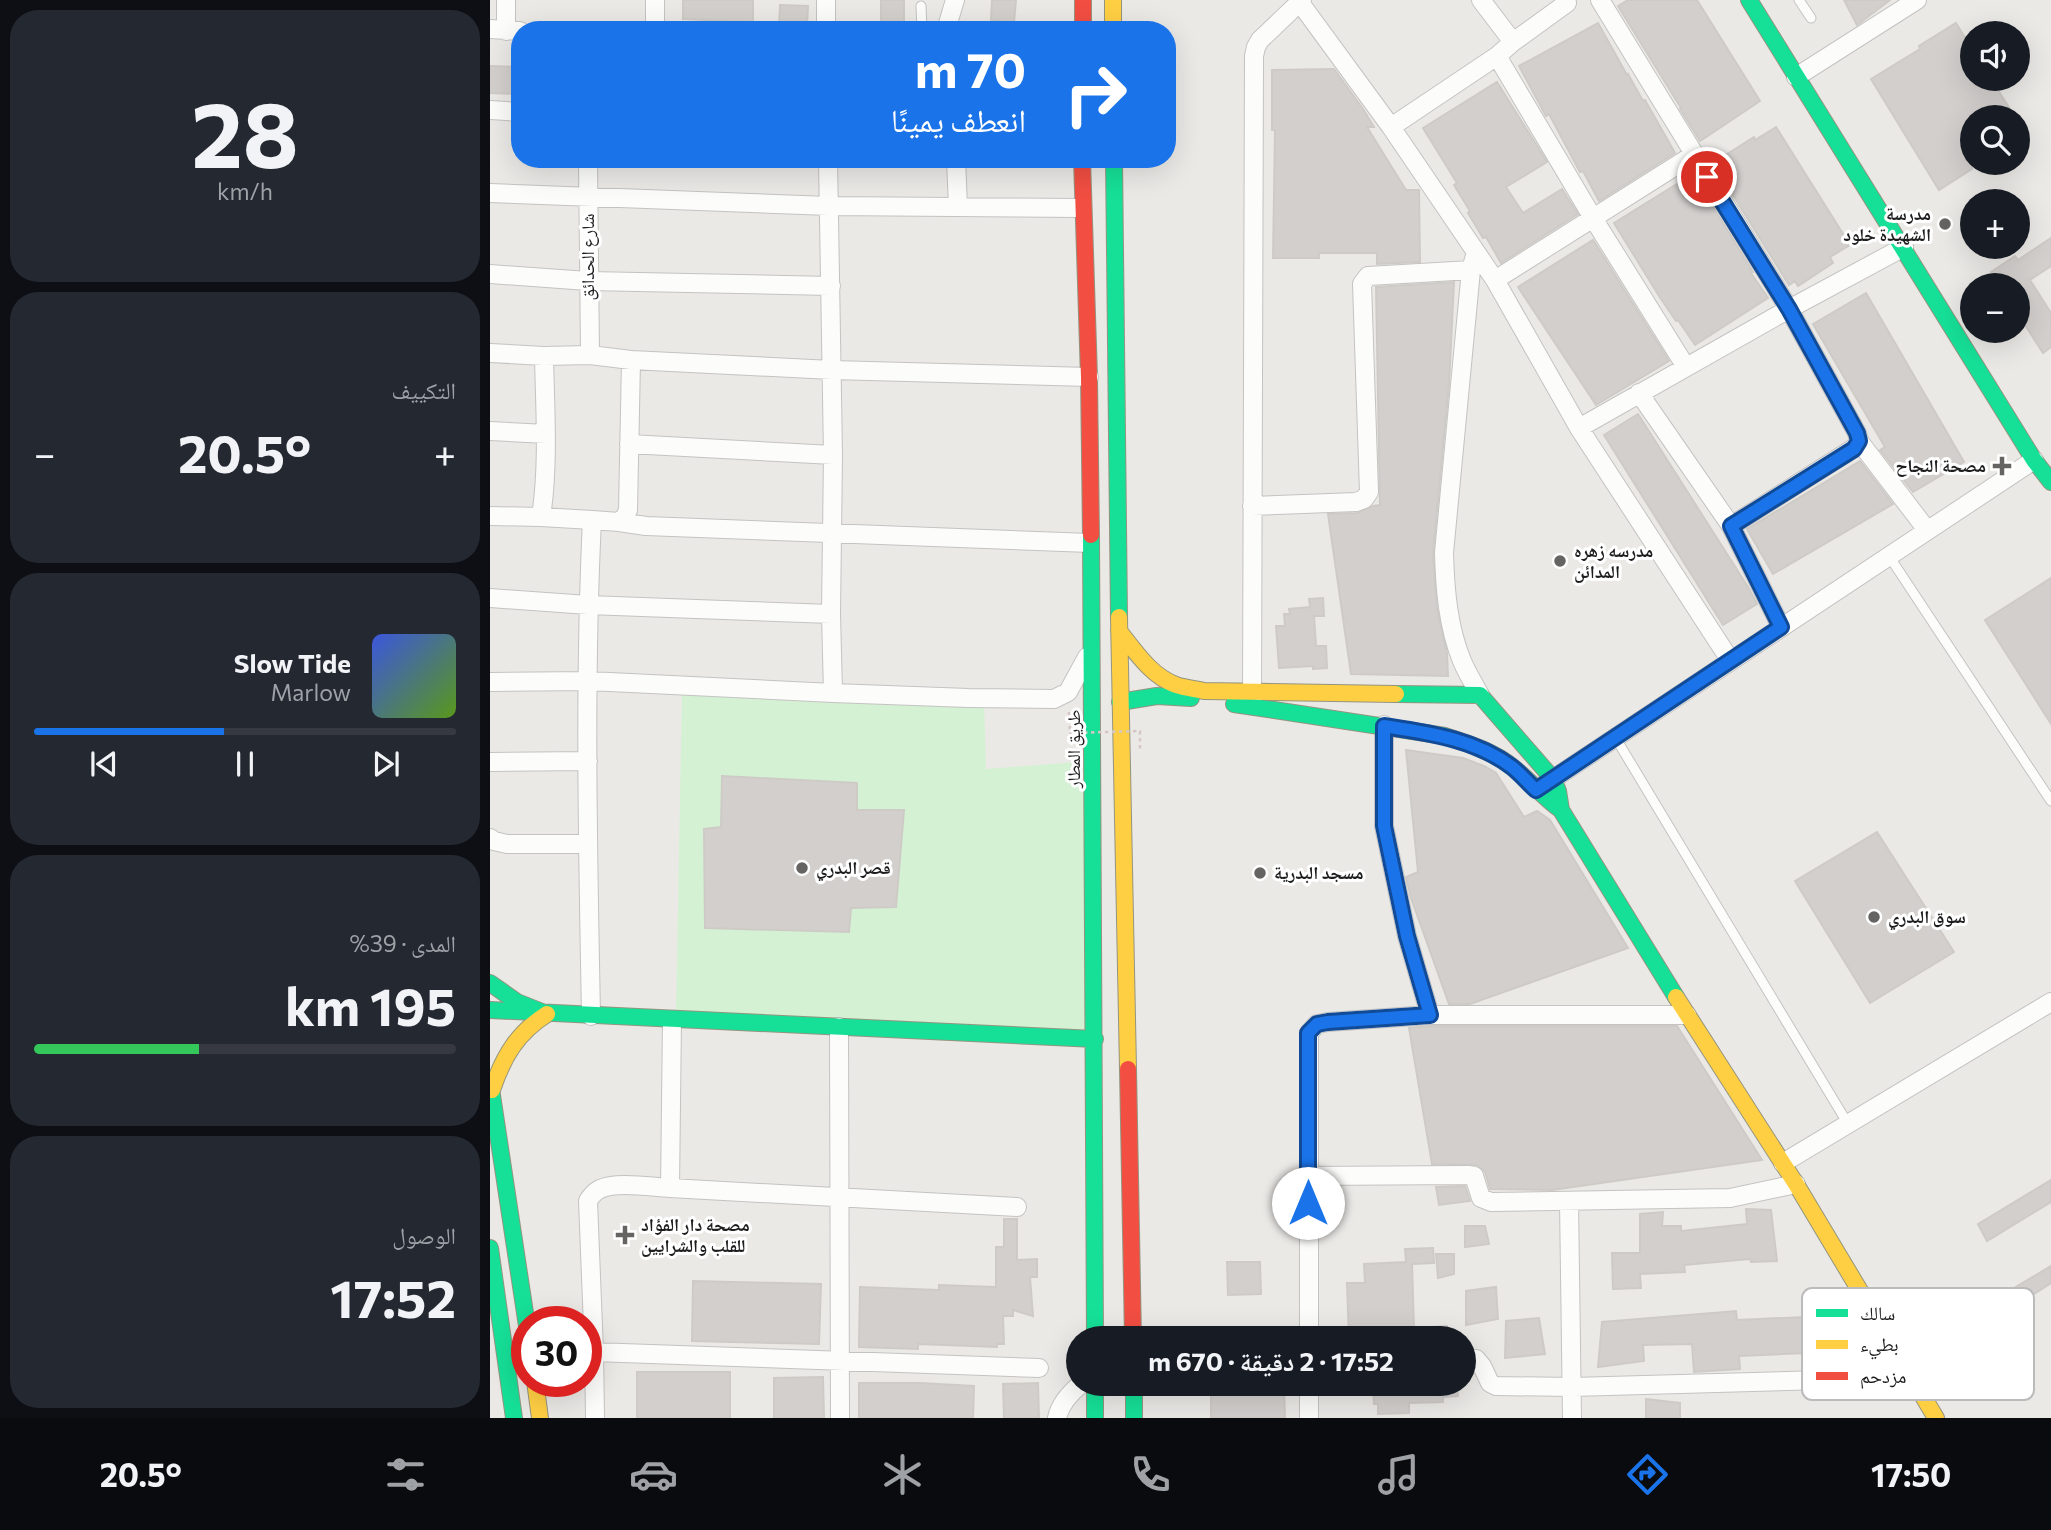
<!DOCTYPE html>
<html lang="ar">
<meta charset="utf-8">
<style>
body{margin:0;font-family:Commissioner,"Noto Naskh Arabic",sans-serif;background:#242831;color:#f1f3f6;direction:rtl;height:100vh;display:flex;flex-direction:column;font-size:26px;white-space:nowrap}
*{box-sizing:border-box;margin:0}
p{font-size:23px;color:#9ea1a6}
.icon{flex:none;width:38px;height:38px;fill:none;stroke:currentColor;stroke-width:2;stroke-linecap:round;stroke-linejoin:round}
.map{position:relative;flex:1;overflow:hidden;direction:ltr}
.panel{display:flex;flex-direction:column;gap:10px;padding:10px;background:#0d0f14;width:490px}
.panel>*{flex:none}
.hud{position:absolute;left:21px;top:21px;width:665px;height:147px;border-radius:28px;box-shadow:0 7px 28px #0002;direction:rtl;background:#1a73e8;color:#fff;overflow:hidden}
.controls{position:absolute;left:1470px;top:21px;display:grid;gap:14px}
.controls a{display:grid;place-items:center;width:70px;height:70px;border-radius:50%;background:#171b24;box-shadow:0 7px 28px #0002;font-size:35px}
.speed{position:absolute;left:21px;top:1306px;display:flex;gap:14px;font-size:35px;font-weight:700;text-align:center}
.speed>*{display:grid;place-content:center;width:91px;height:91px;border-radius:50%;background:#171b24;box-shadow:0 7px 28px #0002;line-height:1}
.speed .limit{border:10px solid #d22;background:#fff;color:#111}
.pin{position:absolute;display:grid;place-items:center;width:60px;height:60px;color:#fff;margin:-30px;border:4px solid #fff;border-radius:50%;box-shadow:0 2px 7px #0007}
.me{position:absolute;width:77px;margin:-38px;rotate:0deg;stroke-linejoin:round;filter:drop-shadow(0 0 5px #0008)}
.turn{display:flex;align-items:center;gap:24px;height:147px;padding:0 35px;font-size:32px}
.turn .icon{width:91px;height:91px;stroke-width:2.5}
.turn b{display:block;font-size:49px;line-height:60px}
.big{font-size:52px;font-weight:700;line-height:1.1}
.panel .widget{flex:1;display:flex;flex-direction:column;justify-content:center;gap:10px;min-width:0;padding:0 24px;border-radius:28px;background:#242831}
.panel .dial{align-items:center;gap:0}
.dial b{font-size:91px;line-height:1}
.song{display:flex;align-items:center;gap:21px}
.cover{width:84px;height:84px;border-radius:10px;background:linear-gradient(135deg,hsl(230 70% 55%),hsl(90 70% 35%))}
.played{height:7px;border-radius:4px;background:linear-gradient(90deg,#1a73e8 45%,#363941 45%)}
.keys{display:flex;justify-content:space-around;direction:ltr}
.heat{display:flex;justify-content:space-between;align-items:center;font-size:38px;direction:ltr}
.charge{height:10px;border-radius:5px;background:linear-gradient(90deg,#34c759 39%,#363941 0)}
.trip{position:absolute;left:576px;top:1326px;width:410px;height:70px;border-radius:35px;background:#171b24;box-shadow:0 7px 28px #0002;font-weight:700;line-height:70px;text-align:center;direction:rtl}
.tab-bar{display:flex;height:112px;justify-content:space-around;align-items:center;background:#090b0e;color:#9ea1a6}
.tab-bar .icon{width:49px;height:49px}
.tab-bar .on{color:#1a73e8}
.tab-bar b{font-size:32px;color:#f1f3f6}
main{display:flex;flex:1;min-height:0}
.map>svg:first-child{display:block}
</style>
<main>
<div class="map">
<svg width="1561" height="1418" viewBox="0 0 1561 1418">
<rect width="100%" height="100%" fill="#ebe9e6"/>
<path fill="#d4f1d3" d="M 192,689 L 494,700 L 496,769 L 599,761 L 601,1036 L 186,1014 Z"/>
<path fill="#d2cfcd" stroke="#cecbc7" stroke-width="2" d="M 193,0 L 263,0 L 263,22 L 193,19 Z
M 391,0 L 414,0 L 414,30 L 391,30 Z
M 502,0 L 526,0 L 524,22 L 501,20 Z
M 1138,0 L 1207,0 L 1270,101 L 1210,141 L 1190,109 L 1191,108 L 1128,6 Z
M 1354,0 L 1400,0 L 1367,25 Z
M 290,5 L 318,6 L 317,28 L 289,27 Z
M 1108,23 L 1137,75 L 1138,74 L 1153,101 L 1155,100 L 1185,153 L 1109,201 L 1093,171 L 1090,172 L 1059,114 L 1056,116 L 1029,66 Z
M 1466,23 L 1482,49 L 1482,79 L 1501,79 L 1525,117 L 1482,117 L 1482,169 L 1449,190 L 1381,79 L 1430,49 L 1429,46 Z
M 0,66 L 30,67 L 30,94 L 0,93 Z
M 844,69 L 873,109 L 884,127 L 877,127 L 916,190 L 929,190 L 930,262 L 887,264 L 887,253 L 829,253 L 829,258 L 783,258 L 785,130 L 782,130 L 782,70 Z
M 1007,82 L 1057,162 L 1016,187 L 1033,213 L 1072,189 L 1088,214 L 1011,263 L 996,237 L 993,238 L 978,213 L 980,211 L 964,185 L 967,183 L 933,128 Z
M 1286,127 L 1360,245 L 1340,257 L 1343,263 L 1308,286 L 1305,281 L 1299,285 L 1223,163 L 1264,137 L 1265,140 Z
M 1200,176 L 1216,202 L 1219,200 L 1263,272 L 1261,273 L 1278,298 L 1205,345 L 1188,320 L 1186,321 L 1169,296 L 1124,223 Z
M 1561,238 L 1561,266 L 1540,280 L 1561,313 L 1561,347 L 1553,353 L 1528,314 L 1528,285 L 1510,285 L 1501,272 L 1525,256 L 1528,260 Z
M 1103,240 L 1179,361 L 1106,405 L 1028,287 Z
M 964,282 L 959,384 L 943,553 L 947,609 L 957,653 L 958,676 L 861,674 L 838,514 L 867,513 L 883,506 L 890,505 L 886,287 Z
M 1376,293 L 1474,462 L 1423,492 L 1390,450 L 1395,447 L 1323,324 Z
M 1148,414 L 1258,587 L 1267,604 L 1233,625 L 1114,435 Z
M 1370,461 L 1403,504 L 1283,574 L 1257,529 Z
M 1561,578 L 1561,724 L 1495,620 Z
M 833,598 L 834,616 L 824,616 L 826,646 L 836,646 L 837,668 L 823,669 L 823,666 L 789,668 L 786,626 L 795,626 L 794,614 L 800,614 L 799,609 L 820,607 L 819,599 Z
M 916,750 L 973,758 L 994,766 L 1006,773 L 1034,817 L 1047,811 L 1060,820 L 1138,948 L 980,1004 L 959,1004 L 921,898 L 916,877 L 928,872 Z
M 232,776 L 367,783 L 367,810 L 414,810 L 406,907 L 361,908 L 359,932 L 215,928 L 214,829 L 231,827 Z
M 1387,832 L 1464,952 L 1380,1003 L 1305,881 Z
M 940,1026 L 1187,1026 L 1272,1160 L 1062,1190 L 1000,1189 L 995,1172 L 987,1165 L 942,1164 L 919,1028 Z
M 1561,1180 L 1561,1202 L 1497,1241 L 1488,1224 Z
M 975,1186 L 980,1201 L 949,1205 L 946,1187 Z
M 1256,1209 L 1281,1210 L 1287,1261 L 1261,1262 L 1260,1259 L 1194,1265 L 1195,1272 L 1150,1274 L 1151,1288 L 1123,1289 L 1122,1253 L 1150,1253 L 1150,1214 L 1173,1212 L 1172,1226 L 1191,1226 L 1191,1231 L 1257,1224 Z
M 514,1219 L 527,1219 L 527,1260 L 547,1259 L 547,1277 L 540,1277 L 543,1316 L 523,1310 L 523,1316 L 513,1316 L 514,1344 L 507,1344 L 507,1347 L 428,1344 L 428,1349 L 369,1347 L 370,1287 L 449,1290 L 449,1285 L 506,1287 L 506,1247 L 514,1247 Z
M 975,1226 L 995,1226 L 999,1244 L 975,1247 Z
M 943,1248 L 944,1263 L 922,1264 L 924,1328 L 957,1326 L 957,1339 L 859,1339 L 857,1283 L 875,1283 L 874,1264 L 916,1262 L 915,1249 Z
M 946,1254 L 964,1254 L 964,1274 L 948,1278 Z
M 737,1262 L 770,1262 L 771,1294 L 738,1295 Z
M 1561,1266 L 1561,1283 L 1533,1301 L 1524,1288 Z
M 203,1281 L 331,1284 L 329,1344 L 202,1341 Z
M 1006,1287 L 1008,1319 L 976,1325 L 976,1291 Z
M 1246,1311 L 1247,1320 L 1336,1316 L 1338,1352 L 1249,1356 L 1250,1369 L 1204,1372 L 1202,1344 L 1153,1345 L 1154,1361 L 1108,1367 L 1112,1322 Z
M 1049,1318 L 1055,1354 L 1015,1358 L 1016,1321 Z
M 147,1372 L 240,1372 L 240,1418 L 147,1418 Z
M 333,1377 L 334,1418 L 284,1418 L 284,1378 Z
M 369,1383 L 430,1383 L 484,1386 L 483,1418 L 369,1418 Z
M 548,1383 L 549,1418 L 514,1418 L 513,1384 Z
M 721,1384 L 794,1384 L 795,1418 L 721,1418 Z
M 883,1384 L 967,1384 L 968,1396 L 953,1397 L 953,1402 L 919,1403 L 919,1413 L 888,1414 L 888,1404 L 884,1404 Z
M 1156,1399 L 1190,1403 L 1190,1418 L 1156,1418 Z"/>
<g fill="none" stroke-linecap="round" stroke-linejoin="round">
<g stroke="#c4c3c2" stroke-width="11">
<path id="lane" d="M 1309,0 L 1321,18
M 431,6 L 432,30
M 1399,556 L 1561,801
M 1125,737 L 1358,1124"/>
</g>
<g stroke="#c4c3c2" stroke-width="20">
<path id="street" d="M 165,0 L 165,30
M 336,0 L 336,30
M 808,0 L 901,127 L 1005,280 L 1089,428 L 1240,660
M 991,0 L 1023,42
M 1110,0 L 1299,309 L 1367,433 L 1369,441 L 1364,448 L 1241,526
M 0,29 L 30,31
M 456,30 L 465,0
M 16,31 L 16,0
M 1007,56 L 1103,218 L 1196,367
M 1306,77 L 1427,0
M 0,110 L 30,112
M 901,127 L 1007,56 L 1023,42 L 1077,3 L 1075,0
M 98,159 L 100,355
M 338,159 L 343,455 L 341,614 L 343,693
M 466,159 L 468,207
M 0,193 L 339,206 L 592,208
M 986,252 L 981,270 L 954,553 C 955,589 958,627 972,661 C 977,673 984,684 990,695
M 0,274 L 98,281 L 341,286
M 1005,280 L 1203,155
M 0,353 L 54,356
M 141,360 L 342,370 L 599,377
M 1149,393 L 1241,526 L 1291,627
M 1089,428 L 1299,309 L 1414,247
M 0,431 L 56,434
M 1369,441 L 1437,530
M 139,444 L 343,455
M 762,506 L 866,502 L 874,499 L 879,492 L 872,284 L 878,276 L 981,270
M 0,516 L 51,517
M 129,522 L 156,526 L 600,543
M 0,598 L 98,605 L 341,614
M 0,682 L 99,681 L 343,693 L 478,698 L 564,699 L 578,692 L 597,657
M 762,702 L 764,56 L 766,47 L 770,40 L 812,0
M 894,725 L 894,826 L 917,936 L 940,1015
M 0,762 L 98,761
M 1054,785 L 1544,460
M 0,838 L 4,841 L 17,844 L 98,844
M 101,1016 C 98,851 94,685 102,520 L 129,522 L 135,517 L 138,510 L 141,360 L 100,355 L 54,356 C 55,409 59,464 51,517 L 102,520
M 349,1027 L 350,1418
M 1293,1163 L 1561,1002
M 818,1176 L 978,1175 L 984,1176 L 991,1198 L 1001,1202 L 1240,1198 L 1306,1184
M 180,1188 L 182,1020
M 1079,1201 L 1082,1418
M 819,1339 L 819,1033 L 827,1024 L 838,1022 L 940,1015 L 1197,1015
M 104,1352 L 98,1201 C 101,1196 104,1192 110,1189 C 126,1181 161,1187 180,1188 L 527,1207
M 973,1359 L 986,1359 L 992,1366 L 1000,1383 L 1006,1386 L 1082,1387 L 1334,1380 C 1366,1375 1378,1367 1404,1351
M 819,1384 L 819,1418
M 105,1418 L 104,1352 L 549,1368
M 567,1418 C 570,1404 580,1393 591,1384"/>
</g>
<g stroke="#94947f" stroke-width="18">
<path id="fast" d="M 1259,0 L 1544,460 L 1561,482
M 624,159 L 629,617
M 601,535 L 605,1339
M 906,694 L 990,695 L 1063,779 L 1068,791 L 1071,810 L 1186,997
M 630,702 L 667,696 L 701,698
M 744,704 L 955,736 C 980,744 1005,752 1025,769 C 1041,782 1054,798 1071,810
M 0,983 L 27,1002 L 57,1014
M 0,1010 L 605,1039
M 0,1082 L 37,1326
M 0,1248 L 24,1418
M 605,1384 L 605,1418
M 644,1384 L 644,1418"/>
</g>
<g stroke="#94947f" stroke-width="18">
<path id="slow" d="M 623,0 L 623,30
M 629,617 L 638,1069
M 629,631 C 645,651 661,676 686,685 C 695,688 705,689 714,691 L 906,694
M 1186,997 L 1306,1184 L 1446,1418
M 2,1090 C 13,1057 27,1033 57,1014
M 45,1381 L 50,1418"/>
</g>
<g stroke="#94947f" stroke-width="18">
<path id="jam" d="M 593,0 L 593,30
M 592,159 L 599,377 L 601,535
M 638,1069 L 643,1339"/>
</g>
<use href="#lane" stroke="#fcfcfb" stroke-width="9"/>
<use href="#street" stroke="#fcfcfb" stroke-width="18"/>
<use href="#fast" stroke="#16e098" stroke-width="16"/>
<use href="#slow" stroke="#ffcf43" stroke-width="16"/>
<use href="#jam" stroke="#f24e42" stroke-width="16"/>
<path stroke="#d5c7c6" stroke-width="2.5" stroke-dasharray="3.5 3.5" stroke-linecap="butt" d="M 579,712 L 580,733 L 650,731 L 650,752"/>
</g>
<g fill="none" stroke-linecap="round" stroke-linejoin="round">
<g stroke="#114b97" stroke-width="18">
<path id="route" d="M 818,1203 L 818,1033 L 827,1024 L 838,1022 L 940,1015 L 917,936 L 894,826 L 894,726 C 939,733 985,739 1022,767 C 1031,774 1038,783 1046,790 L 1291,627 L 1241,526 L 1364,449 L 1369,441 L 1367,433 L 1299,309 L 1217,177"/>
</g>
<use href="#route" stroke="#1a73e8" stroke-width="12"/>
</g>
<g fill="#656463" stroke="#fff" stroke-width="2.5">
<circle cx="1455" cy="224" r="7"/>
<path d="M1508.5 455.5h7v7h7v7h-7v7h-7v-7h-7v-7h7z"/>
<circle cx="1070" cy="561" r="7"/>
<circle cx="312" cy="868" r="7"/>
<circle cx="770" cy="873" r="7"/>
<circle cx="1384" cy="917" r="7"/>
<path d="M131.5 1224.5h7v7h7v7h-7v7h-7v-7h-7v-7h7z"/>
</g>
<g text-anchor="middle" stroke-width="6" stroke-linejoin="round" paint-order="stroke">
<g font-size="18" font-weight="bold" fill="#1d1d1d" stroke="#fff" text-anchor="start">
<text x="1441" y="220" text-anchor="end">مدرسة<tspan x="1441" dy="21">الشهيدة خلود</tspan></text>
<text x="1496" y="472" text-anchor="end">مصحة النجاح</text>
<text x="1084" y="557">مدرسه زهره<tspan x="1084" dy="21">المدائن</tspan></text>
<text x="326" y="874">قصر البدري</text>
<text x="784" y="879">مسجد البدرية</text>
<text x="1398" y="923">سوق البدري</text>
<text x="151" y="1231">مصحة دار الفؤاد<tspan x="151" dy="21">للقلب والشرايين</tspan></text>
</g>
<g font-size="18" fill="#1d1d1d" stroke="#fff">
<text transform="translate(98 257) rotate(-90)" y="6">شارع الحدائق</text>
<text transform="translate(584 749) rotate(-90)" y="6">طريق المطار</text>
</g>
</g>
<rect x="1312" y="1288" width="232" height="112" rx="10" fill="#fff" stroke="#bbb" stroke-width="2"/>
<rect x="1326" y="1309" width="32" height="8" fill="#16e098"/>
<rect x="1326" y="1340" width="32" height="9" fill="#ffcf43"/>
<rect x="1326" y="1372" width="32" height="8" fill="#f24e42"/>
<g font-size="19" fill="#1d1d1d">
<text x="1370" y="1320">سالك</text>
<text x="1370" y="1351">بطيء</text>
<text x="1370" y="1383">مزدحم</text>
</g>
</svg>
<div class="controls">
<a><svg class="icon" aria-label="sound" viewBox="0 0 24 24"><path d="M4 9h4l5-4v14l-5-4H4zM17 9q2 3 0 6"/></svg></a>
<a><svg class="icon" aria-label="search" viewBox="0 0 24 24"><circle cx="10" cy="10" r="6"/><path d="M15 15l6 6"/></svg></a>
<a>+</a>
<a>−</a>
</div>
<div class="speed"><div class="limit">30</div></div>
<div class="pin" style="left:1217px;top:177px;background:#d93025"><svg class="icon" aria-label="arrive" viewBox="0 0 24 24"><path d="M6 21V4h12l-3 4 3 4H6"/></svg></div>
<svg class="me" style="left:818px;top:1203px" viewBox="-20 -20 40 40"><circle r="19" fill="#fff"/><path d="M0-13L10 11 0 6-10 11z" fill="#1a73e8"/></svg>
<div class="trip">17:52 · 2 دقيقة · 670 m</div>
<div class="hud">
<div class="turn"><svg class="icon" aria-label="right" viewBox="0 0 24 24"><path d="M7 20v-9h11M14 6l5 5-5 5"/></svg><div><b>70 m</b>انعطف يمينًا</div></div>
</div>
</div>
<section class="panel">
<div class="widget dial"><b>28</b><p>km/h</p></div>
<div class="widget"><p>التكييف</p>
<div class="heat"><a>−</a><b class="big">20.5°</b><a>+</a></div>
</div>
<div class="widget">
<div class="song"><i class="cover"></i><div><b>Slow Tide</b><p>Marlow</p></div></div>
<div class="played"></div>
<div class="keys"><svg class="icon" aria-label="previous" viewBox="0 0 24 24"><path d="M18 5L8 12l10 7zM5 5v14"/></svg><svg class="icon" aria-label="pause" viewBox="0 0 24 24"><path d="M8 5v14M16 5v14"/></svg><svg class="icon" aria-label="next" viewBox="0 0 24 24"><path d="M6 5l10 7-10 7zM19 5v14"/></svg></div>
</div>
<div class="widget"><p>المدى · 39%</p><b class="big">195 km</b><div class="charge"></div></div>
<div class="widget"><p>الوصول</p><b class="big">17:52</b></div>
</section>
</main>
<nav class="tab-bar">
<b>17:50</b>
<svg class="icon on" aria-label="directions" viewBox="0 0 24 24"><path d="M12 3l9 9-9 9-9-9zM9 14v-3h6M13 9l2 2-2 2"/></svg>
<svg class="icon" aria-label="music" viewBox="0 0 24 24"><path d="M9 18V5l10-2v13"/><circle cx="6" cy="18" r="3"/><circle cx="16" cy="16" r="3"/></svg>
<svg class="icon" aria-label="phone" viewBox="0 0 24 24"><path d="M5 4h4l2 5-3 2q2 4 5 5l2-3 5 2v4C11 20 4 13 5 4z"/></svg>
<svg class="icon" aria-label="climate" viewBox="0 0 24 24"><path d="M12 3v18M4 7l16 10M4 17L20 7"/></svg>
<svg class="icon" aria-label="car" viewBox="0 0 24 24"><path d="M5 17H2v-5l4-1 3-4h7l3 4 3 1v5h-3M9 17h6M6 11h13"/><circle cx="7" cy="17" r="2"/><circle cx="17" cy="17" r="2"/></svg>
<svg class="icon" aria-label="filters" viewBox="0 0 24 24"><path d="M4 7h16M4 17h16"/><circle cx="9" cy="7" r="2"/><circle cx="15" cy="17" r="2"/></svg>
<b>20.5°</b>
</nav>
